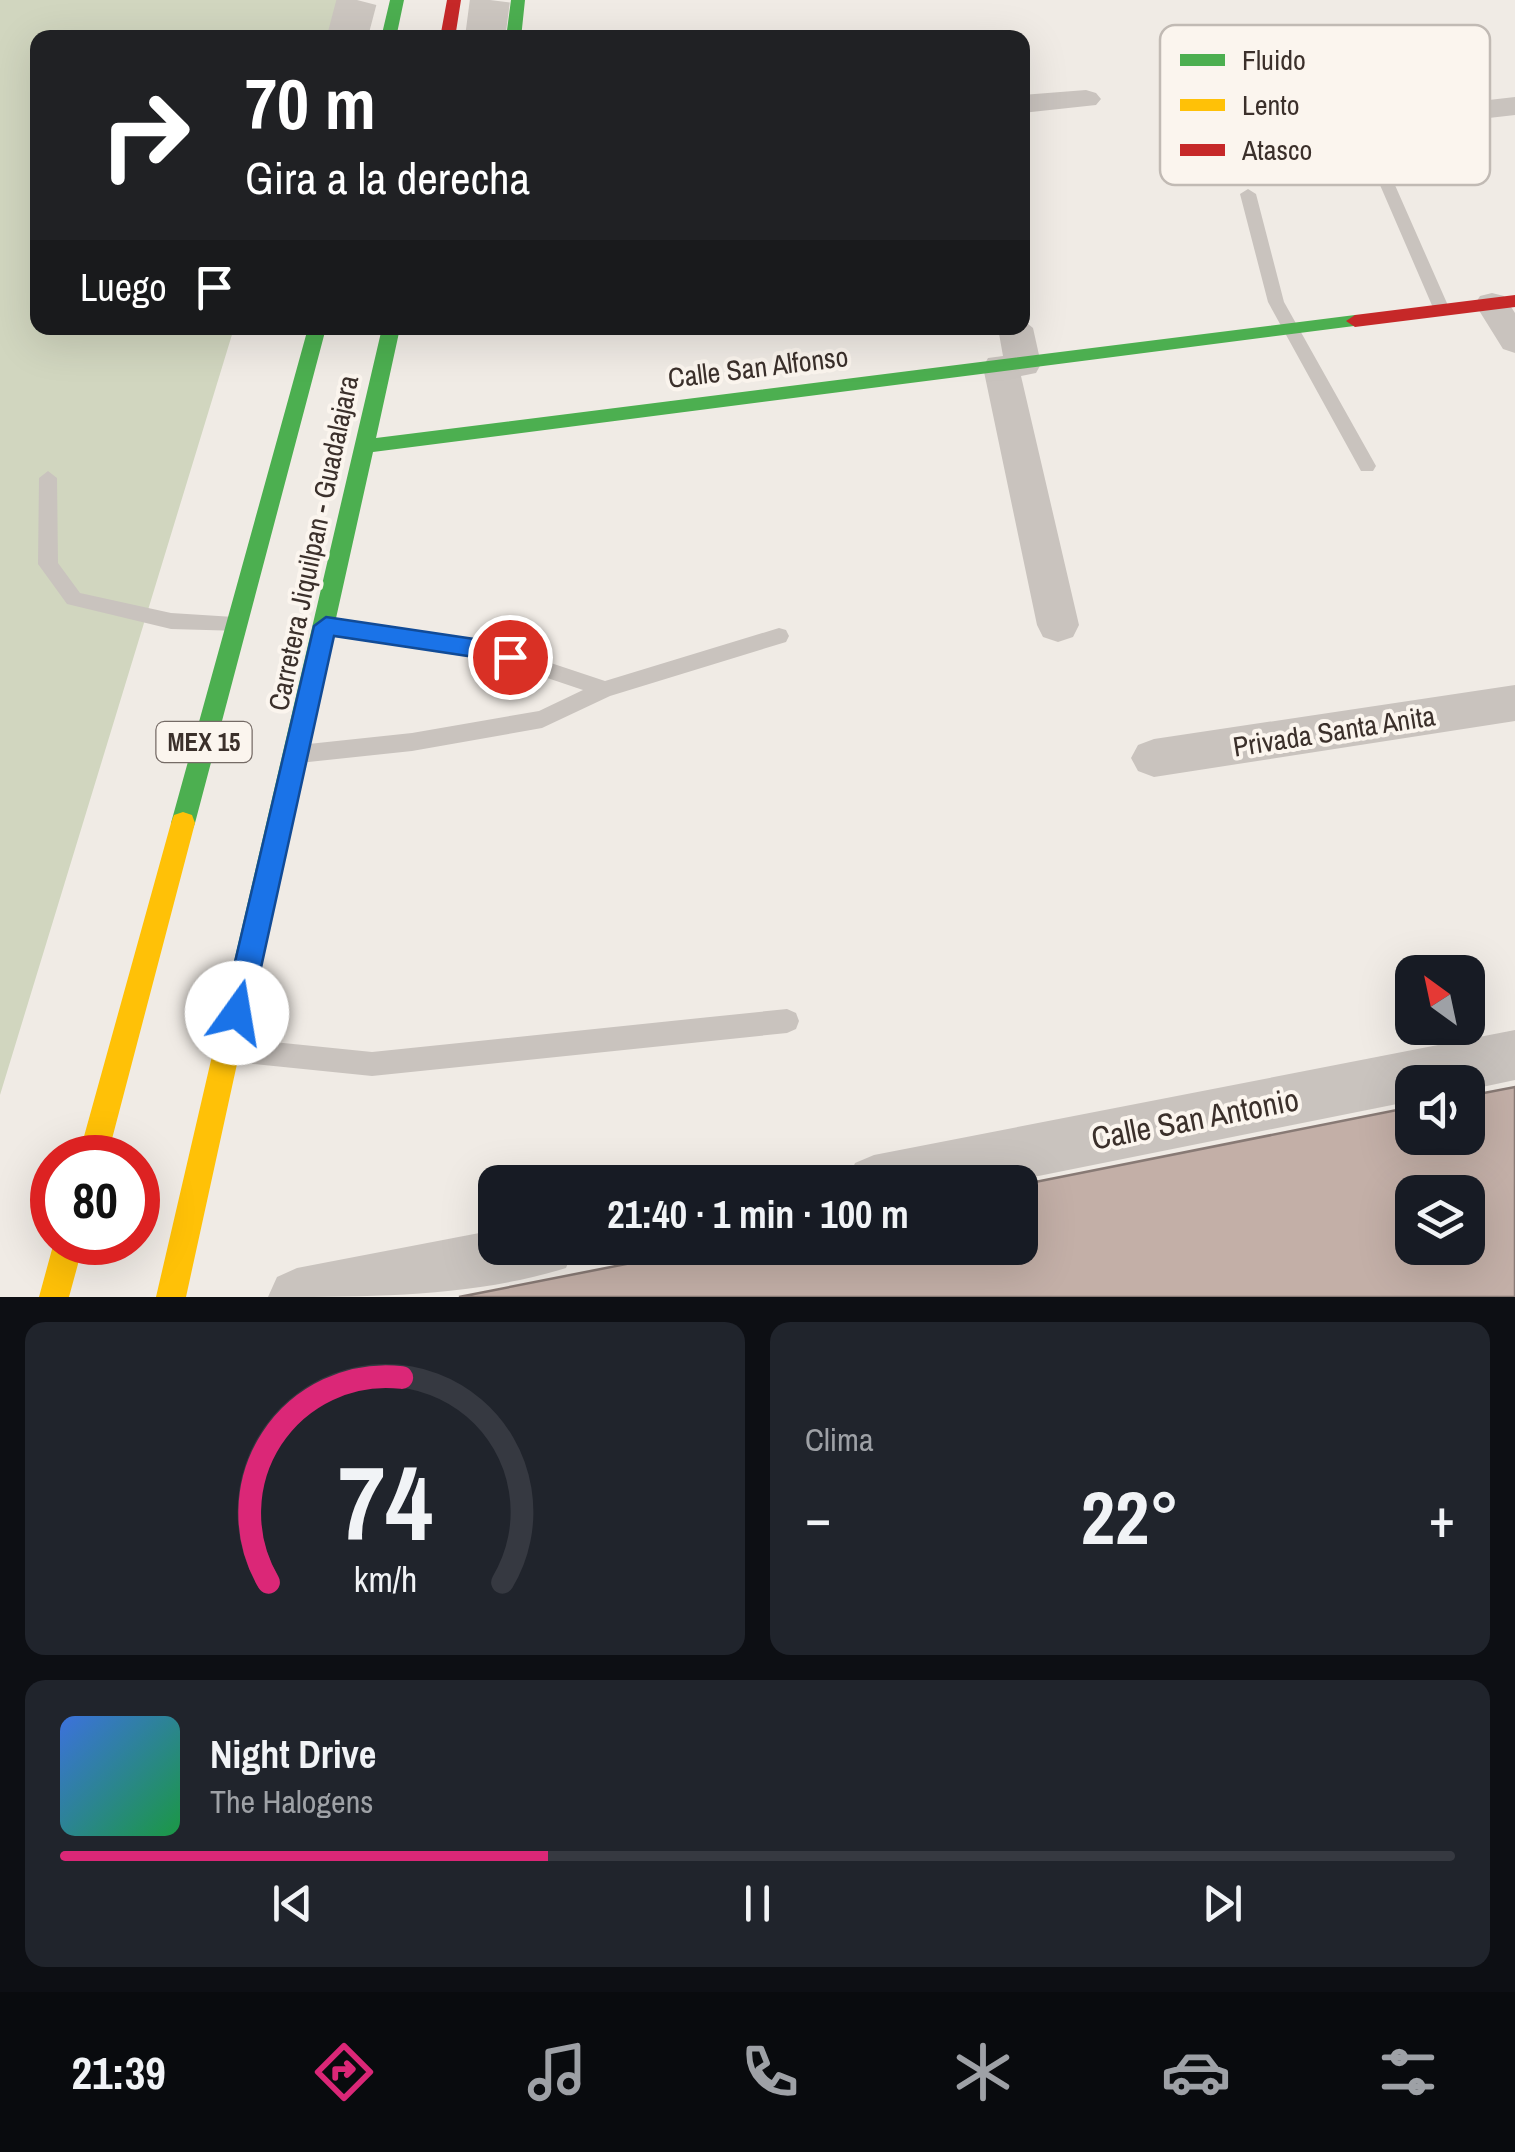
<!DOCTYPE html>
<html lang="es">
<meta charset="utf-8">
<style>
body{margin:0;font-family:"Archivo Narrow",sans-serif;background:#20242c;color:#f1f3f6;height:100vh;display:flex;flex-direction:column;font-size:38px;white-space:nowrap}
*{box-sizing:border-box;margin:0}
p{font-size:32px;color:#9ea1a6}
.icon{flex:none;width:55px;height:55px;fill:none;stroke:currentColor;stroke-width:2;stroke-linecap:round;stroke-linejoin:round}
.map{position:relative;height:1297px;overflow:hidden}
.side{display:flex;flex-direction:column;gap:25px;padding:25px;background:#0d0f14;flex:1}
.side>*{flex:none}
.guide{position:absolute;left:30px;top:30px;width:1000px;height:305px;border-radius:20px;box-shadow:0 10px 40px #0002;background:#202124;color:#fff;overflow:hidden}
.needle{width:65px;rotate:327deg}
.fabs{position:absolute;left:1395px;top:955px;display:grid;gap:20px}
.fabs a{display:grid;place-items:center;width:90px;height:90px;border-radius:20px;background:#171b24;box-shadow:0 10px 40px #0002;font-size:50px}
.speed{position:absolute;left:30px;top:1135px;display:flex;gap:20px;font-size:50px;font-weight:700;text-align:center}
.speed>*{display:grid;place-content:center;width:130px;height:130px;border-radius:50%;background:#171b24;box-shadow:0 10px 40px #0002;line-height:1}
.speed .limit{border:15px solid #d22;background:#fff;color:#111}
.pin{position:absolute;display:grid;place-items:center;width:85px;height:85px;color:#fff;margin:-42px;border:5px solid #fff;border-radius:50%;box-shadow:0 2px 10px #0007}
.me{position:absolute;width:110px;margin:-55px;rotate:13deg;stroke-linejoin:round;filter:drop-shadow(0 0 8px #0008)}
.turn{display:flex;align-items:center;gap:35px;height:210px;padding:0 50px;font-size:45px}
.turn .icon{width:130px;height:130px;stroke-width:2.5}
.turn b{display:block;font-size:70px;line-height:85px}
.then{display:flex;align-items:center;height:95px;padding:0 50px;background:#0003;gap:20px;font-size:38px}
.big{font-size:75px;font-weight:800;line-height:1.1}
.side .tile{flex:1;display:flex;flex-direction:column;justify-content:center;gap:15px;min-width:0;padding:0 35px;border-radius:20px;background:#20242c}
.side .dial{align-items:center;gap:0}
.dial svg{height:260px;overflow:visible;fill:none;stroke:#363941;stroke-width:7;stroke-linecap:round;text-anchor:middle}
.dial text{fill:#f1f3f6;stroke:none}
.song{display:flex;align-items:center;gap:30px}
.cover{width:120px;height:120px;border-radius:15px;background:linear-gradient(135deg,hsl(220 70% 55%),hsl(140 70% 35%))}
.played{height:10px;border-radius:5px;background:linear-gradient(90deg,#db2777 35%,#363941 35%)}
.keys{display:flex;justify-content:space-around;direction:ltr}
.heat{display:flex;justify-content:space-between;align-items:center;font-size:55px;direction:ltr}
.side .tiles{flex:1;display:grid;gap:25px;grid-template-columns:1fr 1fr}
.tile:last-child{grid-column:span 2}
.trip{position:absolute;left:478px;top:1165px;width:560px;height:100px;border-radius:20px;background:#171b24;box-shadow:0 10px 40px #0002;font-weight:800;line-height:100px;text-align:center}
.tabs{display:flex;height:160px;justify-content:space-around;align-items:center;background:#090b0e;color:#9ea1a6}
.tabs .icon{width:70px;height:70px}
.tabs .current{color:#db2777}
.tabs b{font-size:45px;color:#f1f3f6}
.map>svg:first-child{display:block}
</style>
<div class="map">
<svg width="1515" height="1297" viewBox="0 0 1515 1297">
<rect width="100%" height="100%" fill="#f0ebe5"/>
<path fill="#d1d6bf" d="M 0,0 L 344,0 L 331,37 L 38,38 L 38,328 L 234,328 L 0,1095 Z"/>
<path fill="#c3afa7" stroke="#887a75" stroke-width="2.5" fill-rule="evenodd" d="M 1515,1087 L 1515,1297 L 459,1297 L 707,1248 L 1020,1248 L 1020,1185 L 1412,1107 L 1412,1138 L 1468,1138 L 1468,1096 ZM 1412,1192 L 1468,1192 L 1468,1248 L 1412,1248 Z"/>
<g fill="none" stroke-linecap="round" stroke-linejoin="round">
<path stroke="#ccc6c0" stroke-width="40" stroke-dasharray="40 20" stroke-linecap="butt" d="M 347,38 L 357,0
M 485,38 L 490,0"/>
<path fill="#c9c3be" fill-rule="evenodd" d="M 1301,43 L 1323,47 L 1339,58 L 1450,310 L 1448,314 L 1436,314 L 1434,310 L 1326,60 L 1301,51 L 1178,63 L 1171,59 L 1178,55 Z
M 1248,189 L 1256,194 L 1284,302 L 1376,466 L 1373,471 L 1361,471 L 1268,302 L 1240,194 Z
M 48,471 L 57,478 L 58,563 L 80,593 L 171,613 L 234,617 L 241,619 L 244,625 L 241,631 L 171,629 L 67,604 L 38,564 L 39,478 Z
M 325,618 L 503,647 L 605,681 L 779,628 L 786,630 L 789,636 L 786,642 L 610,696 L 542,728 L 412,751 L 299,763 L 292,760 L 288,754 L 292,748 L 299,745 L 412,733 L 539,711 L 583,690 L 503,663 L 318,632 L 315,626 L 318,620 Z
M 787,1009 L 796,1013 L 799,1021 L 796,1029 L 787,1033 L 372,1076 L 235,1062 L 226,1058 L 223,1050 L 226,1042 L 235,1038 L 372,1052 Z"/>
<path fill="#c9c3be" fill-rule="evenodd" d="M 1086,90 L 1096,93 L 1101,99 L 1096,105 L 1022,113 L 1022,95 Z
M 1515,97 L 1515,115 L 1410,127 L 1399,124 L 1395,118 L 1399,112 L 1410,109 Z
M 1492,293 L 1504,296 L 1515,313 L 1515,353 L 1503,349 L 1475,304 L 1480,296 Z
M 1022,319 L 1033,328 L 1041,364 L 1036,373 L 1021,376 L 1079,625 L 1073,637 L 1058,642 L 1043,637 L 1037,625 L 983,367 L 988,358 L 1003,356 L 998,328 L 1022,328 Z
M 1515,685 L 1515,721 L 1154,777 L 1138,771 L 1131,758 L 1138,745 L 1154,739 Z
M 1515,1030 L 1515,1080 L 1468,1090 L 1468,1082 L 1412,1082 L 1412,1101 L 1008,1182 L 847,1182 L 855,1163 L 874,1155 Z
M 495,1230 L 495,1248 L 574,1248 L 566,1268 C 473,1297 367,1297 268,1297 L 277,1277 L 297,1268 Z"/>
<path fill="#4caf50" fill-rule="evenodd" d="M 390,0 L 404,0 L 396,38 L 381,38 Z
M 511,0 L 525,0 L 521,38 L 506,38 Z
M 1355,315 L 1362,317 L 1362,325 L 373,452 L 251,1000 L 247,1009 L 238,1013 L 229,1009 L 225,1000 L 382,328 L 400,328 L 376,438 Z
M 308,328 L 326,328 L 195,823 L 192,831 L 183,834 L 174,831 L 171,823 Z"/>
<path fill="#ffc107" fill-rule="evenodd" d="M 183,812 L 192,815 L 195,823 L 107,1158 L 78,1158 L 171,823 L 174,815 Z
M 238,987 L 247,991 L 251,1000 L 186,1297 L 156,1297 L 225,1000 L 229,991 Z
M 54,1242 L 84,1242 L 69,1297 L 39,1297 Z"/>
<path fill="#c62828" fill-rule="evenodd" d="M 447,0 L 461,0 L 455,38 L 440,38 Z
M 1515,295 L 1515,307 L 1355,327 L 1346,321 L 1355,315 Z"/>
</g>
<path fill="#1a73e8" stroke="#114b97" stroke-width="2.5" d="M 326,617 L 481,640 L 518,651 L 521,657 L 510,666 L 481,658 L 334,636 L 251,1013 L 247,1022 L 237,1026 L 227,1022 L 223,1013 L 314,626 Z"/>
<g text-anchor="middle" stroke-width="8" stroke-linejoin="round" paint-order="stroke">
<rect fill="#fbf5ee" stroke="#756b66" stroke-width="2.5" x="156.5" y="722" width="95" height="40" rx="8"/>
<g font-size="25" font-weight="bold" fill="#3b302b">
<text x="204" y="751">MEX 15</text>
</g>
<g font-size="28" fill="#3b302b" stroke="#fbf5ee">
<text transform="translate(758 367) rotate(-7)" y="10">Calle San Alfonso</text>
<text transform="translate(313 543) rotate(-78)" y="10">Carretera Jiquilpan - Guadalajara</text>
<text transform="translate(1334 731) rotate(-9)" y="10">Privada Santa Anita</text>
</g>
<g font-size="32" fill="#3b302b" stroke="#fbf5ee">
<text transform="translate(1195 1119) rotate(-11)" y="11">Calle San Antonio</text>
</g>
</g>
<rect x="1160" y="25" width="330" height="160" rx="15" fill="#fbf5ee" stroke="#c1bab4" stroke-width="2.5"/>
<rect x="1180" y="54" width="45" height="12" fill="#4caf50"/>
<rect x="1180" y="99" width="45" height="12" fill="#ffc107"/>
<rect x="1180" y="144" width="45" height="12" fill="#c62828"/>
<g font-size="28" fill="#3b302b">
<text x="1242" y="70">Fluido</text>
<text x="1242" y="115">Lento</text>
<text x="1242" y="160">Atasco</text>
</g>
</svg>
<div class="fabs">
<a><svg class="needle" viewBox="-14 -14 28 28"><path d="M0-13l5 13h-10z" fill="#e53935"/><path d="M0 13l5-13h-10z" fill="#9ea1a6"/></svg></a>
<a><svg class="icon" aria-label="sound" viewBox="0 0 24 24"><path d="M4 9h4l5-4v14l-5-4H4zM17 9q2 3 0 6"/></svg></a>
<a><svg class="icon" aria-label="layers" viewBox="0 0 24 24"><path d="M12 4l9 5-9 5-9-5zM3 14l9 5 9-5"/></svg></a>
</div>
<div class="speed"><div class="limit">80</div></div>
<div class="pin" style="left:510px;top:657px;background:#d93025"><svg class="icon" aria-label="arrive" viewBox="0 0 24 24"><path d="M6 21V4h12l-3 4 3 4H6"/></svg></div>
<svg class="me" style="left:237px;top:1013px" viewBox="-20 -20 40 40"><circle r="19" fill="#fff"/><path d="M0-13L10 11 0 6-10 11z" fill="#1a73e8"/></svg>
<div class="trip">21:40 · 1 min · 100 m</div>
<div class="guide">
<div class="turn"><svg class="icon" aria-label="right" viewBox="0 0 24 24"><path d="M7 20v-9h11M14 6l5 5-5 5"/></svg><div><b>70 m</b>Gira a la derecha</div></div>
<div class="then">Luego<svg class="icon" aria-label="arrive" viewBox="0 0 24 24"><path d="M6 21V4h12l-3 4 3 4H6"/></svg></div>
</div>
</div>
<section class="side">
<div class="tiles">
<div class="tile dial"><svg viewBox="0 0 100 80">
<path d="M14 69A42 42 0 1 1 86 69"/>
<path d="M14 69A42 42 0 0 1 55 6" stroke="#db2777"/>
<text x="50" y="56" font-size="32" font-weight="700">74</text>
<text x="50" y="72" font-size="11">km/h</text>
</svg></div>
<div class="tile"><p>Clima</p>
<div class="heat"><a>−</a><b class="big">22°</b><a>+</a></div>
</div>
<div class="tile">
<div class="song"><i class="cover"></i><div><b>Night Drive</b><p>The Halogens</p></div></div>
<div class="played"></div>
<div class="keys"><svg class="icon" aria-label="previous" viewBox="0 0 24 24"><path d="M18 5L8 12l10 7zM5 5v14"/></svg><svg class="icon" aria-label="pause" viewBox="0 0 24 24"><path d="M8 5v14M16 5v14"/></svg><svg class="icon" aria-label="next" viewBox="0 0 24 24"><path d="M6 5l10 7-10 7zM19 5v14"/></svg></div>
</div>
</div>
</section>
<nav class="tabs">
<b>21:39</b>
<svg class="icon current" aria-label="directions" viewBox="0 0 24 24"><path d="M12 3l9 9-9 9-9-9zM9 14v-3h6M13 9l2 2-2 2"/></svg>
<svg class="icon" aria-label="music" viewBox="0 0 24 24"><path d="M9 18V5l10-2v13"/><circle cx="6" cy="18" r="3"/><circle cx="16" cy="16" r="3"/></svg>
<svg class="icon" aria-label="phone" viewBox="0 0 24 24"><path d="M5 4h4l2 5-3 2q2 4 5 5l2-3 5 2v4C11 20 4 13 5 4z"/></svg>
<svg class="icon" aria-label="climate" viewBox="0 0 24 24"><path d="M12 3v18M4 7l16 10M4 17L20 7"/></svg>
<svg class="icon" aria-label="car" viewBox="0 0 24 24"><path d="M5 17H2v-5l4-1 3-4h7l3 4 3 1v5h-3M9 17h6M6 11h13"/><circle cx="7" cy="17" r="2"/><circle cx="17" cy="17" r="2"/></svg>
<svg class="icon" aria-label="filters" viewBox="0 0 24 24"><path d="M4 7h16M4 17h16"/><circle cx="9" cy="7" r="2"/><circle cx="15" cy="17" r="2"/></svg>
</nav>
